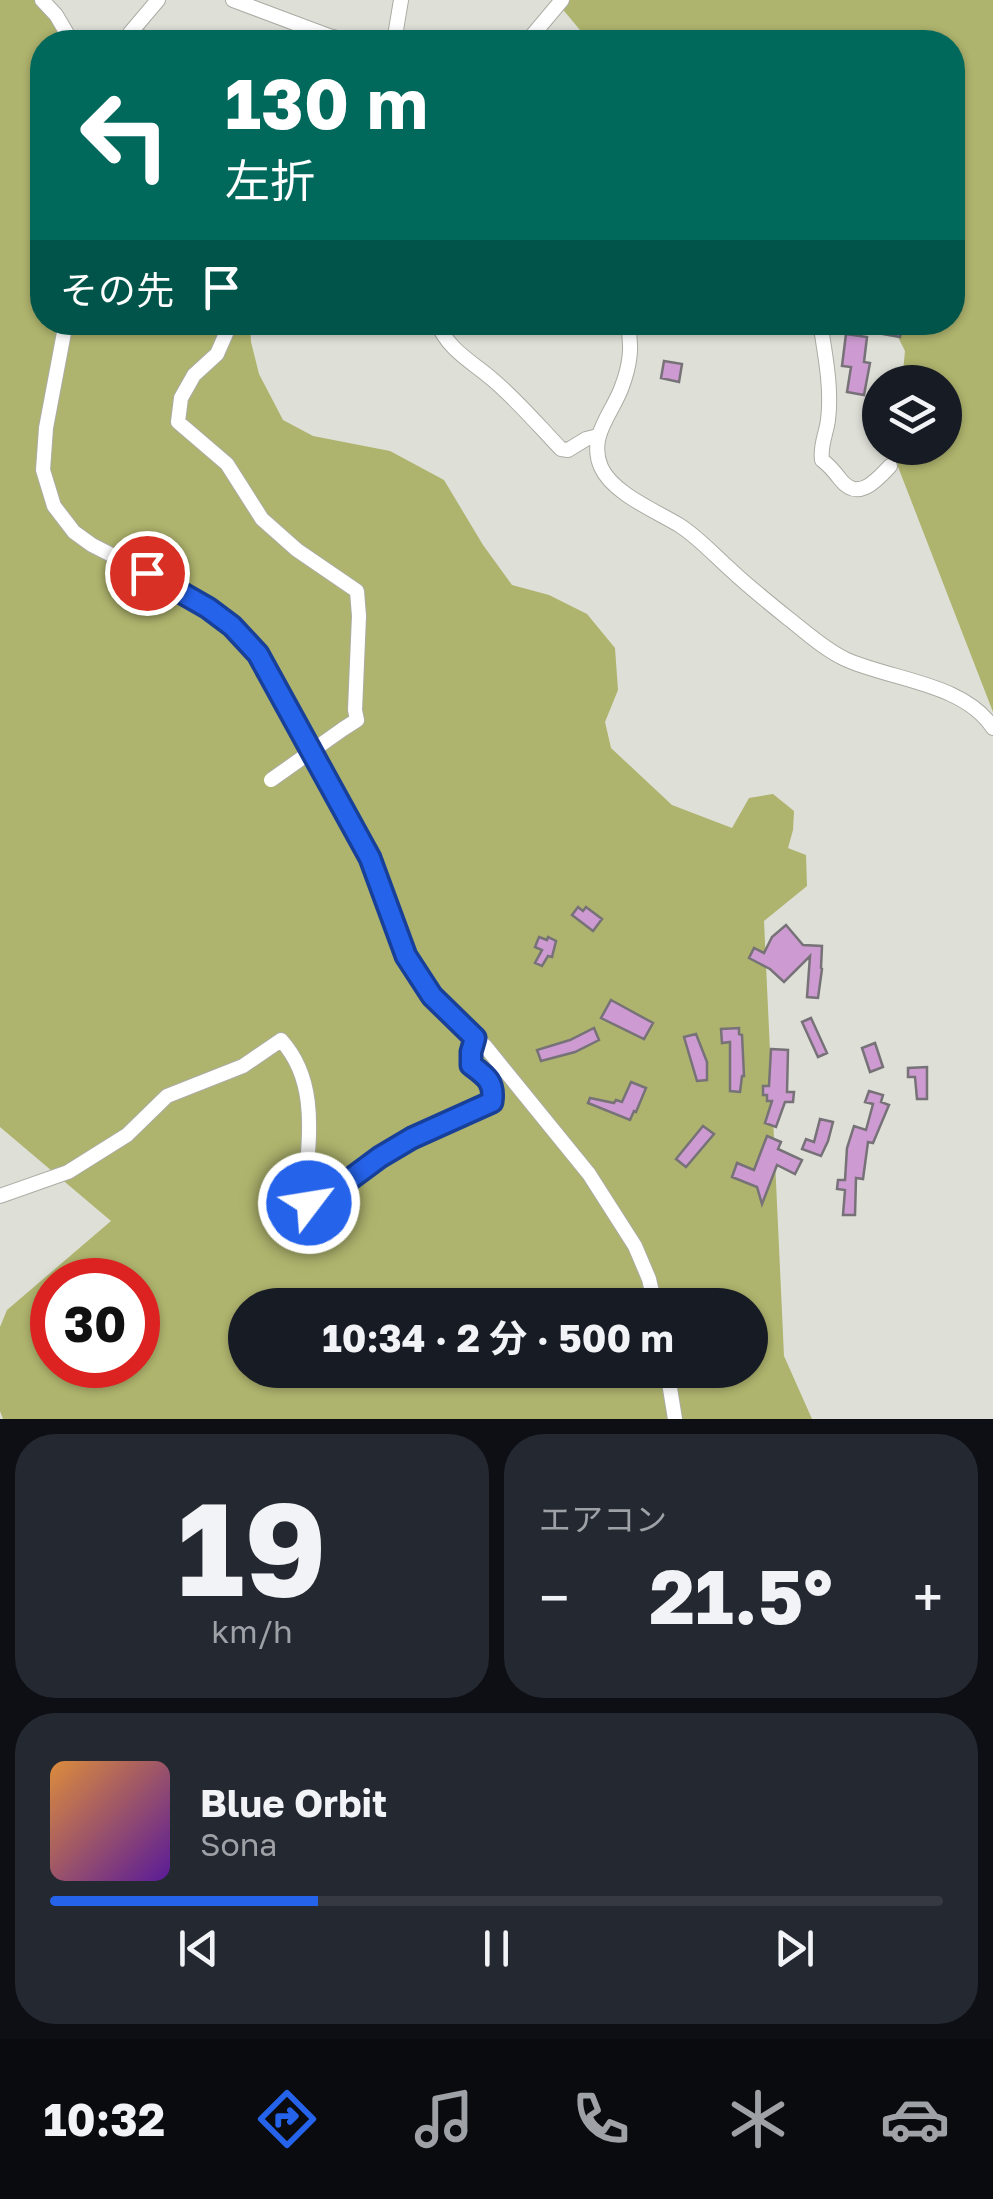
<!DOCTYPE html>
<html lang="ja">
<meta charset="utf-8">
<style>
body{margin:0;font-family:"Golos Text","Noto Sans JP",sans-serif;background:#242831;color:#f1f3f6;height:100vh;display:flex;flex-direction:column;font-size:38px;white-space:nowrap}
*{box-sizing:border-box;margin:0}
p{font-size:32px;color:#9ea1a6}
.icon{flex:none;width:55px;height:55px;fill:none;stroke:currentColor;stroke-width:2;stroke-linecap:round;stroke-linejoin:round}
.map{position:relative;height:1419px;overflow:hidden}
.panel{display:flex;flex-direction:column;gap:15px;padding:15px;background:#0d0f14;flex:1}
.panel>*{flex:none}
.hud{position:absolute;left:30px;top:30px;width:935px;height:305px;border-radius:40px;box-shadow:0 2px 8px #0004;background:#00695c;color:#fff;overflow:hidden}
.buttons{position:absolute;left:862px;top:365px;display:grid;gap:20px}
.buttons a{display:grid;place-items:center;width:100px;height:100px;border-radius:50%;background:#171b24;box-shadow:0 2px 8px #0004;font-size:50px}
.speed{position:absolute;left:30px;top:1258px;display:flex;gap:20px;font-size:50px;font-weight:700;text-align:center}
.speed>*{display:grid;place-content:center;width:130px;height:130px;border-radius:50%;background:#171b24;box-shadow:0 2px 8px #0004;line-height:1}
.speed .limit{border:15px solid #d22;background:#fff;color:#111}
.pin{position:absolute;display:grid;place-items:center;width:85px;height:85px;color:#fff;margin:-42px;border:5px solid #fff;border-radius:50%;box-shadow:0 2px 10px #0007}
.me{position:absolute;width:110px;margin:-55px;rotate:59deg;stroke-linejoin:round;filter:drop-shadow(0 0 8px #0008)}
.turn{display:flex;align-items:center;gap:35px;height:210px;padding:0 30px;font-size:45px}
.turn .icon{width:130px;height:130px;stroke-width:2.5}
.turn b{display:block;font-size:70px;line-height:85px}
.then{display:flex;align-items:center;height:95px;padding:0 30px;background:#0003;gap:20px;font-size:38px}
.big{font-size:75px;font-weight:700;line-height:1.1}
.panel .widget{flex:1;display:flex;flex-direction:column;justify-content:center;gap:15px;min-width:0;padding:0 35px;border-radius:40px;background:#242831}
.panel .dial{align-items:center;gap:0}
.dial b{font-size:130px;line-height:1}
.song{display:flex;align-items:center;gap:30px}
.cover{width:120px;height:120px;border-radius:15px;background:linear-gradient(135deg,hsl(30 70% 55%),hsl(270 70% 35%))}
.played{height:10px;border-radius:5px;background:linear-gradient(90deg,#2563eb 30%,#363941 30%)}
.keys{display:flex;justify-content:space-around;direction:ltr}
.heat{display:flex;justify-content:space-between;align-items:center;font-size:55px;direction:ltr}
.panel .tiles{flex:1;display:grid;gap:15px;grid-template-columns:1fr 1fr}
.widget:last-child{grid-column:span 2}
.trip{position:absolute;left:228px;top:1288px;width:540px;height:100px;border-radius:50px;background:#171b24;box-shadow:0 2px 8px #0004;font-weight:700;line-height:100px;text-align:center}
.dock{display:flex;height:160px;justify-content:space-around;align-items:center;background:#090b0e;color:#9ea1a6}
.dock .icon{width:70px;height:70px}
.dock .active{color:#2563eb}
.dock b{font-size:45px;color:#f1f3f6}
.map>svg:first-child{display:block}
</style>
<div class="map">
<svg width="993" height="1419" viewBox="0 0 993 1419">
<rect width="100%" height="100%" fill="#dedfd7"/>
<path fill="#aeb36d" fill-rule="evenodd" d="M 0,0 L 40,0 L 78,42 L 42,42 L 42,322 L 250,323 L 251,342 L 259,374 L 283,420 L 313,436 L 390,451 L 444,480 L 483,545 L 512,585 L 549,595 L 587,614 L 615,648 L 618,690 L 605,722 L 611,748 L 672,805 L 732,828 L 749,798 L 773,794 L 794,811 L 793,830 L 788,848 L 806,855 L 807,886 L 764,921 L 784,1356 L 812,1419 L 3,1419 L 0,1411 L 0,1327 L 7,1310 L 111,1221 L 0,1127 ZM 52,1280 L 138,1280 L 138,1365 L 52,1365 ZM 245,1305 L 750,1305 L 750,1370 L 245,1370 Z
M 555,0 L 993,0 L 993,712 L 895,459 L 896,448 L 945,448 L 945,382 L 902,382 L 905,351 L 891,323 L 952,322 L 952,42 L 590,42 Z"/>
<path fill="#cd9bd1" stroke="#777278" stroke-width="2.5" d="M 874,322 L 904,322 L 900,337 L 872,332 Z
M 846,334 L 867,337 L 864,362 L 870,363 L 864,395 L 847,392 L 851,367 L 842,366 Z
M 664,361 L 682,364 L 679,382 L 661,378 Z
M 578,907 L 583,911 L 586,907 L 602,919 L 593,931 L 572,915 Z
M 786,925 L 803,945 L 822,946 L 821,968 L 822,969 L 818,998 L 807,997 L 810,956 L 784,982 L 770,969 L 749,958 L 754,948 L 764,953 L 772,937 Z
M 539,937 L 547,940 L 548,937 L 556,941 L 552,957 L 548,956 L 542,966 L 535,963 L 542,950 L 535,947 Z
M 611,1000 L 653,1023 L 644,1039 L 601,1018 Z
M 811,1018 L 827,1053 L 818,1057 L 802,1022 Z
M 594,1028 L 599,1040 L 575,1052 L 541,1061 L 537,1050 L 570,1040 Z
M 739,1028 L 739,1034 L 742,1035 L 744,1076 L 742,1076 L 740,1092 L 730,1091 L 730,1042 L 722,1043 L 721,1029 Z
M 696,1034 L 707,1062 L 707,1080 L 697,1081 L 684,1037 Z
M 875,1043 L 883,1067 L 870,1072 L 862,1048 Z
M 771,1049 L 788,1050 L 787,1092 L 794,1092 L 793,1102 L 785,1102 L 776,1127 L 765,1123 L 772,1101 L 767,1101 L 767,1095 L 763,1095 L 763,1086 L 769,1086 Z
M 927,1067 L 927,1099 L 917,1099 L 915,1077 L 908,1077 L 908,1068 Z
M 631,1082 L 646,1088 L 636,1112 L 634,1111 L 630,1120 L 588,1103 L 590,1098 L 614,1103 L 616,1100 L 622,1102 Z
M 869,1091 L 883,1095 L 881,1102 L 889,1105 L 873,1143 L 868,1142 L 863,1179 L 856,1178 L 855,1215 L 843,1215 L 845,1190 L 837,1189 L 838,1180 L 845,1180 L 847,1148 L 854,1126 L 866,1130 L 873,1104 L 865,1102 Z
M 820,1119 L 833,1122 L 828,1141 L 821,1156 L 802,1149 L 806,1139 L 814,1142 Z
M 703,1126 L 714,1134 L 686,1167 L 676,1159 Z
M 767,1136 L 781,1142 L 778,1149 L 802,1160 L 795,1174 L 777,1165 L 762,1204 L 757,1187 L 732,1177 L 737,1163 L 754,1170 Z"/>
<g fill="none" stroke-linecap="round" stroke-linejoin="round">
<g stroke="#acaca5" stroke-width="16">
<path id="minor" d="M 42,0 L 56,15 L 72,42
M 233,0 L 329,36 L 353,42
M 130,33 L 157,42
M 126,42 L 130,33 L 158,0
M 394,42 L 401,0
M 523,42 L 531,37 L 562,0
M 66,322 L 46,428 L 43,470 L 54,506 L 74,532 L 92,545 L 147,573 L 208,609 L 232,626 L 258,654 L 371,858 L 407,956 L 432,996 L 485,1046 L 589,1174 L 635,1246 L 649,1279 L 655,1305
M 228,322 L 228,329 L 217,354 L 194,375 L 181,398 L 178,422 L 227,464 L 262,519 L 297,550 L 357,591 L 359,616 L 355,710 L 357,720 L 343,729
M 437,322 C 448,350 471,361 492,379 C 517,400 539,426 561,449 L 568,450 L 586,439 L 598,436
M 627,322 C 633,346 630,366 621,389 C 611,415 588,437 601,467 C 612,493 656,511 679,525 C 698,537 714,555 731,570 C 749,587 769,603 789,619 C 807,633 824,649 845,659 C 891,680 964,683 993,728
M 820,322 C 825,354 832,388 828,420 C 826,435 820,445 822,460 C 830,466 834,471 840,479 C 858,502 876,481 890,466
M 0,1196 L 68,1172 L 127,1135 L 167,1096 L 243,1066 L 281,1040 C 320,1083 308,1141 305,1194 L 309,1203 L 318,1203 L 380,1157 L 412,1138 L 492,1102 C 495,1082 486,1076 471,1065 L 471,1052 L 475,1037
M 667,1370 L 675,1419"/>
</g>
<use href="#minor" stroke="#fff" stroke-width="14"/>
<g stroke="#acaca5" stroke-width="16" stroke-linecap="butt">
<path id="minor-bridge" d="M 271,780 L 343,729"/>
</g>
<use href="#minor-bridge" stroke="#fff" stroke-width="14"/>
</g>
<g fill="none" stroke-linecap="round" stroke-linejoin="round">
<g stroke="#184099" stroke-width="25">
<path id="route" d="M 147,573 L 208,608 L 232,626 L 258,654 L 370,858 L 406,956 L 432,996 L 475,1038 L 471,1052 L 471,1065 C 486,1076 495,1082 492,1102 L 412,1138 L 380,1157 L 318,1203 L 309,1203"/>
</g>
<use href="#route" stroke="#2563eb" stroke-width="18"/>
</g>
</svg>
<div class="buttons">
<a><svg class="icon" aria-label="layers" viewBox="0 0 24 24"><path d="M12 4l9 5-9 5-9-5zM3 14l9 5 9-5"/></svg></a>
</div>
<div class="speed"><div class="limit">30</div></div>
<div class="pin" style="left:147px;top:573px;background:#d93025"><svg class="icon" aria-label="arrive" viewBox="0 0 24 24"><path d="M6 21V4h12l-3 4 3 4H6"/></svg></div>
<svg class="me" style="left:309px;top:1203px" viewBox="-20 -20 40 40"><circle r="17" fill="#2563eb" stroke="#fff" stroke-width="3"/><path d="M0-11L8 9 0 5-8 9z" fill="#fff"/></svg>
<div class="trip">10:34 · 2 分 · 500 m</div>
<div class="hud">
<div class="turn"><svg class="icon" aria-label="left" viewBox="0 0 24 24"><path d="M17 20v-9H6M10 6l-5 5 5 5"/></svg><div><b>130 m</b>左折</div></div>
<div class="then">その先<svg class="icon" aria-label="arrive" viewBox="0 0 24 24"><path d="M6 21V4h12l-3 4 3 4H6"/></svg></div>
</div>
</div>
<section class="panel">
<div class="tiles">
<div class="widget dial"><b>19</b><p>km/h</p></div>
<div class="widget"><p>エアコン</p>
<div class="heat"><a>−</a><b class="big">21.5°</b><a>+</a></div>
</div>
<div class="widget">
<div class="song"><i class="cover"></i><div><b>Blue Orbit</b><p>Sona</p></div></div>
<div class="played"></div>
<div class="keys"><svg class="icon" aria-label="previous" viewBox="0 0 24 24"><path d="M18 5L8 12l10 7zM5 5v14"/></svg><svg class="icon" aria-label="pause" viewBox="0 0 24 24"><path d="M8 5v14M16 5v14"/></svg><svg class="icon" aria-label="next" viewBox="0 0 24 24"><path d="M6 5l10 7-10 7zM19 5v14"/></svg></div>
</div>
</div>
</section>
<nav class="dock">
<b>10:32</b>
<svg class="icon active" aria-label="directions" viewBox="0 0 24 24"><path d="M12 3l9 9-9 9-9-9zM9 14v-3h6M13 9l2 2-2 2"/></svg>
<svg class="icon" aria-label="music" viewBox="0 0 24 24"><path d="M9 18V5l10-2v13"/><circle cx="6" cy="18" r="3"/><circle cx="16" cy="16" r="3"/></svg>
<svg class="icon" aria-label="phone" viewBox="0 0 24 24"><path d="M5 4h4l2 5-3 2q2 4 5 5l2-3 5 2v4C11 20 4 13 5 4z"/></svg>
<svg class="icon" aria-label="climate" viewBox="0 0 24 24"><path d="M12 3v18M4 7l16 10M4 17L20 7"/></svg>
<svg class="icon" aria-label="car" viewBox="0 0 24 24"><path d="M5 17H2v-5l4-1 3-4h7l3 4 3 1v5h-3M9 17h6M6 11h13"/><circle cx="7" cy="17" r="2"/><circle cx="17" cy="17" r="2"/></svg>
</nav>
